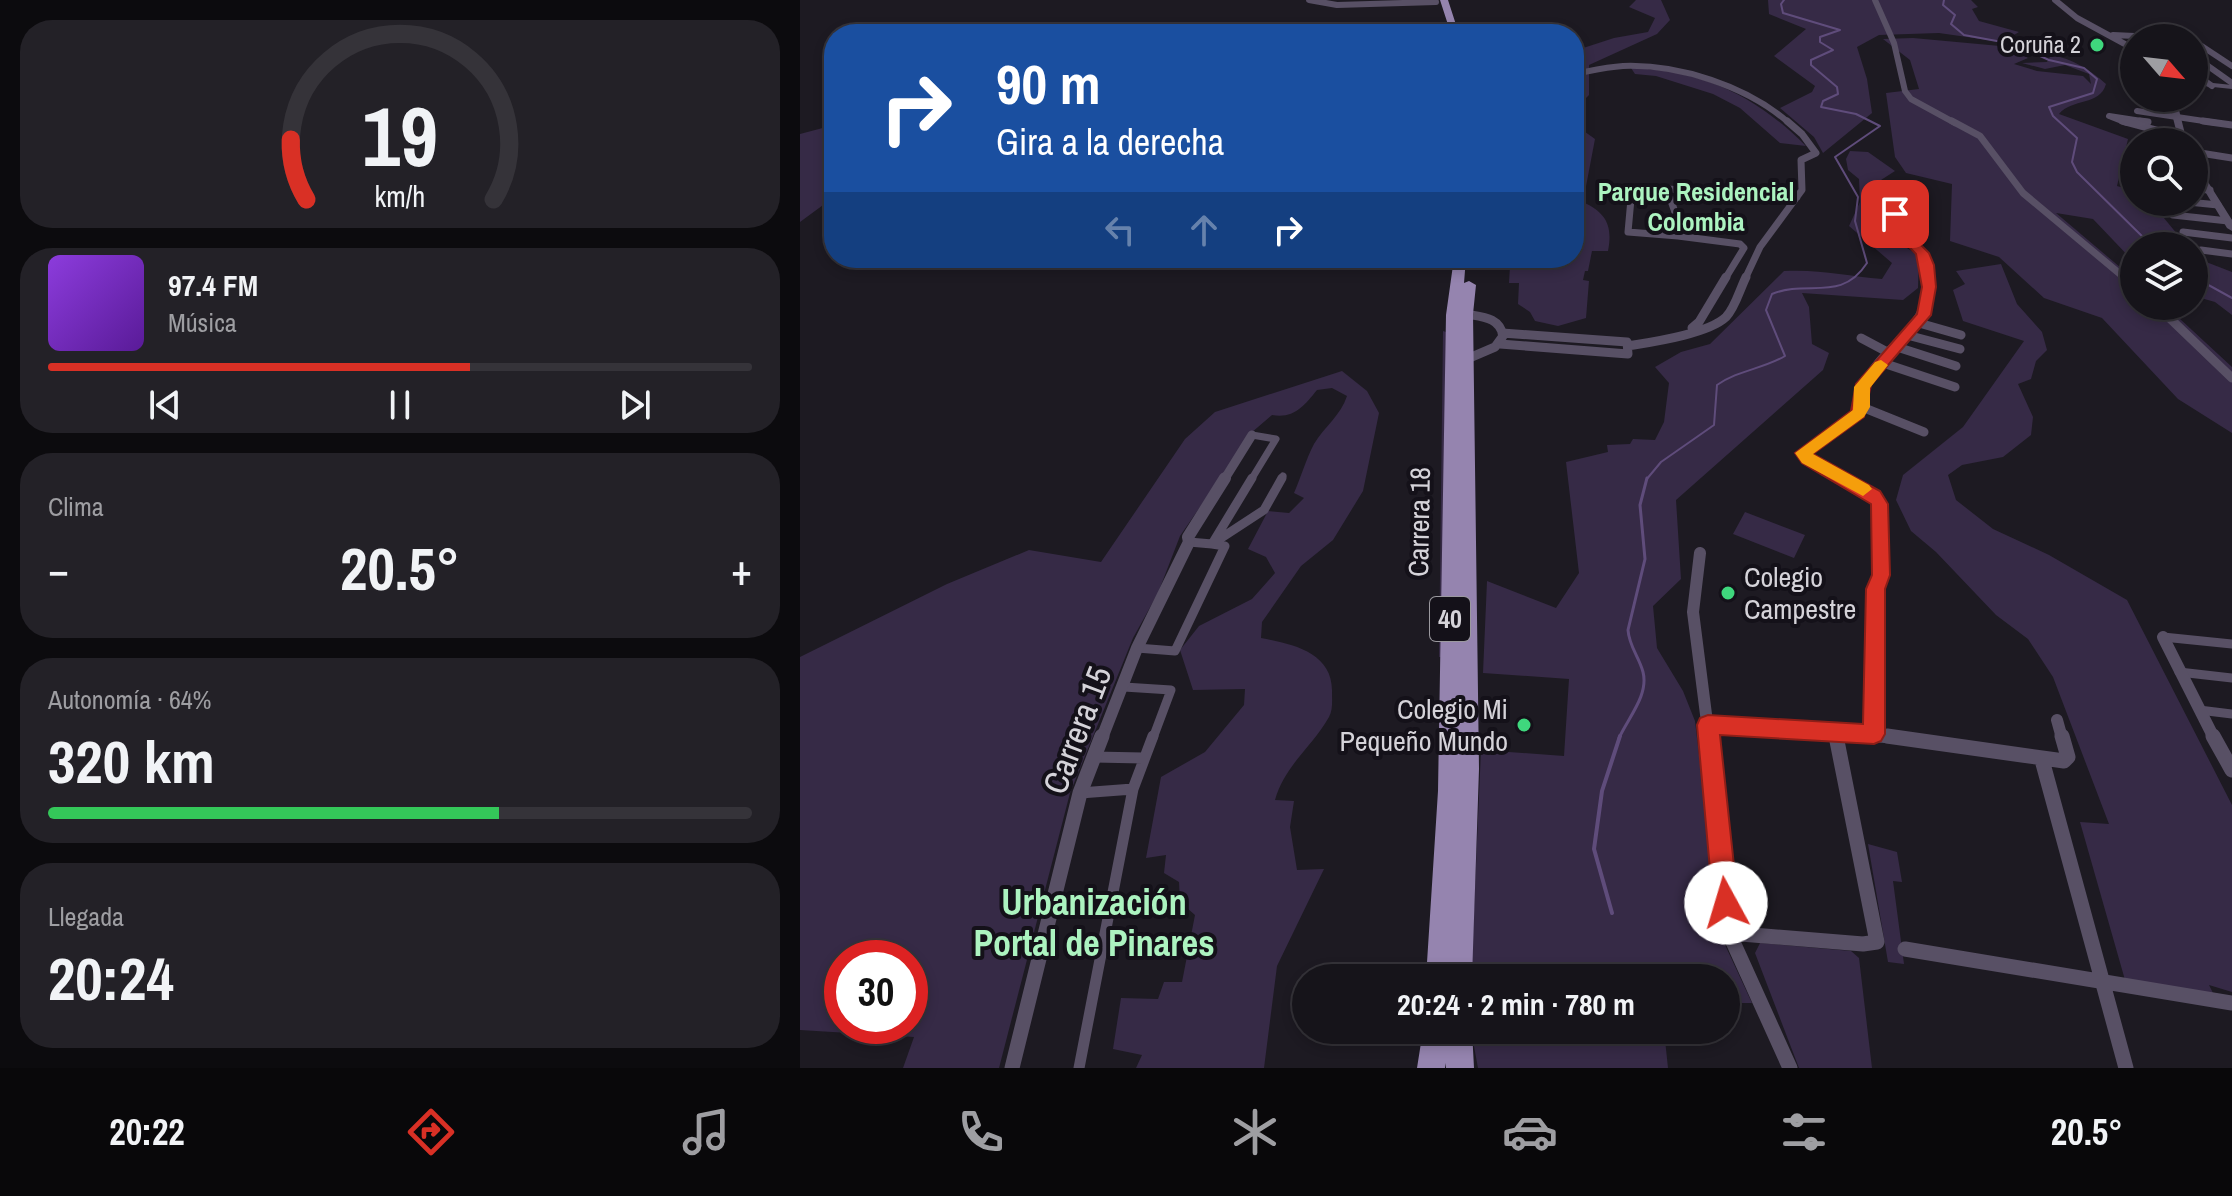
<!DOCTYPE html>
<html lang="es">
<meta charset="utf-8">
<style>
body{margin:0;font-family:"Archivo Narrow",sans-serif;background:#232127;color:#f1f3f6;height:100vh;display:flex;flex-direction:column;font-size:30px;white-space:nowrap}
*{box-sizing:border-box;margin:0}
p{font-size:26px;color:#9e9ea2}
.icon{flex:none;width:44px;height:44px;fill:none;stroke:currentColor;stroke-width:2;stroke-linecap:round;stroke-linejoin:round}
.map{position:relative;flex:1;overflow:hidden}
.drawer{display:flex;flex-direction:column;gap:20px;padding:20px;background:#0c0b0e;width:800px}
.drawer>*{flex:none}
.guide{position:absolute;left:24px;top:24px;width:760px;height:244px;border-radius:32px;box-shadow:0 4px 12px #0003,0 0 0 2px #353339;background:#1a4fa0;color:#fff;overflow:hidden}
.needle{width:52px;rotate:118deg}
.buttons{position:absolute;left:1320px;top:24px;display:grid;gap:16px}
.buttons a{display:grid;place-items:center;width:88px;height:88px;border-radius:50%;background:#16141a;box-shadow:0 4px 12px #0003,0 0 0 2px #353339;font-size:40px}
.speed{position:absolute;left:24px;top:940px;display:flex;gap:16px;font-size:40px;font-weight:700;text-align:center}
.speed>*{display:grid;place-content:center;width:104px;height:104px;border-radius:50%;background:#16141a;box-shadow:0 4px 12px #0003,0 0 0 2px #353339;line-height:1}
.speed .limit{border:12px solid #d22;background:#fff;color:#111}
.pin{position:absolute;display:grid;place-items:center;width:68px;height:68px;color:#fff;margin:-34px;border-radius:16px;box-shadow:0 4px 12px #0006}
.me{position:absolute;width:88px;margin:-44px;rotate:354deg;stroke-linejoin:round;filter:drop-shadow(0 0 6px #0008)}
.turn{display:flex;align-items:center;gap:28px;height:168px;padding:0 40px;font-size:36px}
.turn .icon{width:104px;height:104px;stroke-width:2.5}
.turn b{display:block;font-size:56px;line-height:68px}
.lanes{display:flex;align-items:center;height:76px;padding:0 40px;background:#0003;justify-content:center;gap:40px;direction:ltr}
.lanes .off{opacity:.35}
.big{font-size:60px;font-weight:700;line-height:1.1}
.drawer .card{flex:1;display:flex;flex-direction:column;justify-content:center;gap:12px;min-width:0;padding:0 28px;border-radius:32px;background:#232127}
.drawer .dial{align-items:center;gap:0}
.dial svg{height:208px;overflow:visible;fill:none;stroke:#353339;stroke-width:7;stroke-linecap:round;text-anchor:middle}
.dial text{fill:#f1f3f6;stroke:none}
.song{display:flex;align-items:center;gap:24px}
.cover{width:96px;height:96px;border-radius:12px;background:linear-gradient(135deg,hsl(270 70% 55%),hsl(270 70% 35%))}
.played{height:8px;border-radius:4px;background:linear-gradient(90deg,#d93025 60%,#353339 60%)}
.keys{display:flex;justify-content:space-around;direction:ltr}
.heat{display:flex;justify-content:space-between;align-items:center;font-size:44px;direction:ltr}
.charge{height:12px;border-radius:6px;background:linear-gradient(90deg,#34c759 64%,#353339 0)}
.trip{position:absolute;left:492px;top:964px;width:448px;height:80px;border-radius:40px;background:#16141a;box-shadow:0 4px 12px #0003,0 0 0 2px #353339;font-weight:700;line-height:80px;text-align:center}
.menu{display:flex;height:128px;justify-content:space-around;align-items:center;background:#09080a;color:#9e9ea2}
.menu .icon{width:56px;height:56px}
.menu .current{color:#d93025}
.menu b{font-size:36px;color:#f1f3f6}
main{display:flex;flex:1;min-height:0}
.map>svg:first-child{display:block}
</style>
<main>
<section class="drawer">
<div class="card dial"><svg viewBox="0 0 100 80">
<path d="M14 69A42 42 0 1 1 86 69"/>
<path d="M14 69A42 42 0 0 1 8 46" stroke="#d93025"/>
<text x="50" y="56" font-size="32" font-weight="700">19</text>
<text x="50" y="72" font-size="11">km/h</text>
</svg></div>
<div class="card">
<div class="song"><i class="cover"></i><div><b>97.4 FM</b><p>Música</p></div></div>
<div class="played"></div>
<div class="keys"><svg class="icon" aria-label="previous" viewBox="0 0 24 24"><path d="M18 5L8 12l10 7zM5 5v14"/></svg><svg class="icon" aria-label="pause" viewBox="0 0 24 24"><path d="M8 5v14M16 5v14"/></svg><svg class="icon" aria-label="next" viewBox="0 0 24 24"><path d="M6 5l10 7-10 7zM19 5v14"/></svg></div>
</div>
<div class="card"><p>Clima</p>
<div class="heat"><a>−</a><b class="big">20.5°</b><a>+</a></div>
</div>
<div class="card"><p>Autonomía · 64%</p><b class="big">320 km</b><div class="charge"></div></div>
<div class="card"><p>Llegada</p><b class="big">20:24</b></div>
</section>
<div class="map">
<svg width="1432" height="1068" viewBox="0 0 1432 1068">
<rect width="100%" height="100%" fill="#1d1a22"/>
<path fill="#362a46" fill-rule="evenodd" d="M 836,0 L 861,0 L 870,20 L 857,34 L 789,65 L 789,95 L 774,110 L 774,51 L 814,38 L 848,32 L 855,18 L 829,7 Z
M 968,0 L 1171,0 L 1178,7 L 1172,9 L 1179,21 L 1219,32 L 1202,42 L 1139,33 L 1079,35 L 1057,47 L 1067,79 L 1072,113 L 1023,153 L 1014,137 L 980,108 L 1012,92 L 1015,86 L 974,56 L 1006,29 L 969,14 Z
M 1113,38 L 1211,47 L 1228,58 L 1214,64 L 1237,71 L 1283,76 L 1291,84 L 1289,74 L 1265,65 L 1245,69 L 1222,63 L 1247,62 L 1251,55 C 1273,59 1289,69 1306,84 C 1300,106 1272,98 1259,114 L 1328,139 L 1317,186 L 1334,191 L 1334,202 L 1360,202 L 1359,212 L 1387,246 L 1334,246 L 1334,262 L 1293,219 L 1256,213 L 1334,279 L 1334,306 L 1366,306 L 1432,367 L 1432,433 L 1378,399 L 1302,318 L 1244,298 L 1199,257 L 1150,241 L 1152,184 L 1106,173 L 1095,157 L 1086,93 L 1119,89 L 1110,60 L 1083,39 Z
M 831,68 C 903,70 956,96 1006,146 L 980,143 L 940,108 L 913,94 L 856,76 L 835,74 Z
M 774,124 L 795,139 L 783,202 C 806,213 813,225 808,251 L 792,251 L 788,271 L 785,271 L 783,280 L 789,281 L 786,318 L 758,326 L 735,321 L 730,312 L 718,304 L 719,283 L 709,283 L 710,266 L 720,258 L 774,258 Z
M 34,125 L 34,197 L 0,222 L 0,134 Z
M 1050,151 L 1068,152 L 1095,171 L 1081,180 L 1077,193 L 1086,227 L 1098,243 L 1119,255 L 1118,288 L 1103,300 L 1002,293 L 1009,307 L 1012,344 L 1029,353 L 1023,370 L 876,500 L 881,579 L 853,606 L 857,648 L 883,691 L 895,721 L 920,934 L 952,1003 L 926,1003 L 926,978 L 671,978 L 681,750 L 764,756 L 769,679 L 683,673 L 687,581 L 756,608 L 779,573 L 766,462 L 808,452 L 807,445 L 830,444 L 833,439 L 855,440 L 864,422 L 869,383 L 855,367 L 881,352 L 910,344 L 984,271 C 1019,269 1048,276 1082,279 L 1092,263 L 1049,226 L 1060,202 L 1059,179 L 1048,170 L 1046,159 Z
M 1394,253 L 1401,260 L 1432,272 L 1432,315 L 1415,302 L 1394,296 Z
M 1201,264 L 1217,304 L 1242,332 L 1247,350 L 1236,361 L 1231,379 L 1218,384 L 1233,417 L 1231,435 L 1203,457 L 1162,465 L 1148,475 L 1156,500 L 1193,529 L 1249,555 L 1327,600 L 1432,805 L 1432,992 L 1409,985 L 1414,995 L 1325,980 L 1280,822 L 1309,824 L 1253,677 L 1228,639 L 1196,615 L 1136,552 L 1111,531 L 1096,500 L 1103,475 L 1163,427 L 1224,341 L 1163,321 L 1153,290 L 1165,284 L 1156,271 Z
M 643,331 L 646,332 L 642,657 L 639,657 Z
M 542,371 L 567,391 L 579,413 L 563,491 L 533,540 L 501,566 L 462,622 L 461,638 C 492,644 533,652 532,692 C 532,700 533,710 529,717 C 512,747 485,765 475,800 L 494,801 L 490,827 L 497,870 L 524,869 L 477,966 L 464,1068 L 336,1068 L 342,1055 L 313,1049 L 321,998 L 358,999 L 364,982 L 382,982 L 395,915 L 380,902 L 379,882 L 364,873 L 366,855 L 346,858 L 361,777 L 405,752 L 444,705 L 445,689 L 393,690 L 380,650 L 399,626 L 452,599 L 475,573 L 466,557 L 448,549 L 468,511 L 489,513 L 504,498 L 494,493 C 501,477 506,459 514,444 C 525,426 541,415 547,396 L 532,388 L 517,390 C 504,406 494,419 472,415 L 451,433 L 380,536 L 358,593 L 333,638 L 270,793 L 199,1068 L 103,1068 L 114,1037 L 0,1030 L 0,657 L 147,584 L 229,550 L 301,562 L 385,439 L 415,412 ZM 42,958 L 110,958 L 110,1026 L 42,1026 Z
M 945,512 L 1005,535 L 994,558 L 933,534 Z
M 1068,844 L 1097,852 L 1102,882 L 1093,881 L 1104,964 L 1088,962 Z
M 960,943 L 1051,951 L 1059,958 L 1072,1068 L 999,1068 L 955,953 Z
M 671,1030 L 864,1030 L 868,1068 L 678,1068 Z"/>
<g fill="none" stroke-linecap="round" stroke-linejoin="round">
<path stroke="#5f4c7b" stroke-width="2" d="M 1144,0 L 1143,5 L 1155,15 L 1151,24 L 1164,35 L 1213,44 L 1249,60 L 1284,68 L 1297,79 L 1293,93 L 1249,107 L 1253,116 L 1277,138 L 1272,162 L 1277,172 L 1352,246
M 1394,277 L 1432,298
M 846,480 L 861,462 L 914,425 L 917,385 C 938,370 963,369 985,356 L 966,310 L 972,294 C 1008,279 1041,303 1067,263 L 1055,221 L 1058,197 L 1035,157 L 1080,126 L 1056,114 L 1021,107 L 1023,101 L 1038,94 L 1037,87 L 1011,65 L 1011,60 L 1033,50 L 1020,42 L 1020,37 L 1040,30 L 983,13 L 981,4 L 984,0"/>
<path stroke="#5f4c7b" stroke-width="3" d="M 819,738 C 828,718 849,695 843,672 C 839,657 829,646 828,630 L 845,559 L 840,505 L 847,478"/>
<path stroke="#5f4c7b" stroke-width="4" d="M 812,913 L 794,849 L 802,791 L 820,736"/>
<path stroke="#585065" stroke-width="7" d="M 451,480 L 476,439 L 452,435
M 481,480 L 483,476"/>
<path stroke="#585065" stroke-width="9" d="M 389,542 L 412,544 L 464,510 L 482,478
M 1363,637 L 1432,644
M 337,648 L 375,651 L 425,546 L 412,544 L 452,478
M 1379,672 L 1432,678
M 324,687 L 371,690 L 353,738
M 1399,710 L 1432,714"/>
<path stroke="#585065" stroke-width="11" d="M 294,757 L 343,758
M 280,793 L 333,789
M 279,1068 L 333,789 L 353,736"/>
<path stroke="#585065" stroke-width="6" d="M 509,0 L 537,5 L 636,2
M 1075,0 L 1094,43 L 1105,91 L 1111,99 L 1155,123
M 1255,0 L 1277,18 L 1334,49
M 1313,35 L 1378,38
M 1394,41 L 1432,66
M 1394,56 L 1432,83
M 1394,73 L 1412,86
M 774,74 C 790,71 806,67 823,66 C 879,64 947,86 989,123
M 1337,111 L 1417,123
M 1327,123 L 1309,116 L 1348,122"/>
<path stroke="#585065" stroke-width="7" d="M 1152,121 L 1180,136 L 1223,193 L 1326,279
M 1322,121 L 1382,137
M 1340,121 L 1348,122
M 1403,121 L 1432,125
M 1394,152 L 1432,158
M 1330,182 L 1334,182
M 832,188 L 828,232 L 878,236
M 1394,189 L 1410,190
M 1099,192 L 1100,228 L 1122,253 L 1130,279
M 1388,202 L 1418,205
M 1373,215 L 1428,221
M 1383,232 L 1432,238
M 1401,250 L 1432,254
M 925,279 L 944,248 L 940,244 L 878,236 L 877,218 L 867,189 L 997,197
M 945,279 L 960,247 L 1002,190 L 1001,160 L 1016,153 L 1002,134 L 987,121"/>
<path stroke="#585065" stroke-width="9" d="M 1323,277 L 1334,286
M 1357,306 L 1432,378
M 666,314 C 682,317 700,317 703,336 L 695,347 L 667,359
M 1119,323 L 1161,335
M 892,328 L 899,322 L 926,277
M 1107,335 L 1160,349
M 1061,338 L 1091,354
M 700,344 L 828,354 L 827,342 L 702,333
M 828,346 C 852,342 908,334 926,317 C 935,308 940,289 946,277
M 1097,347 L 1156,366
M 1083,363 L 1155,387
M 1062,407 L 1124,432
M 424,480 L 452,435
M 1045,480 L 1003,453 L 1059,413 C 1062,403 1060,391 1065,382 C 1088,341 1129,330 1130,277"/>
<path stroke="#585065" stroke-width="12" d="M 1042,478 L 1074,496 L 1079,504 L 1081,575 L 1075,589 L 1074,734
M 900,553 L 893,612 L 909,738
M 1363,637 L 1414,738
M 1257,720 L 1262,738
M 908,725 L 1101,738
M 1035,732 L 1036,738
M 302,738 L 337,648 L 389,542 L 388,537 L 425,478"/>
<path stroke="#585065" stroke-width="15" d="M 909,736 L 929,933 L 990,1068
M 1087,736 L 1264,761 L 1268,757 L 1262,736
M 1413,736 L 1432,770
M 1242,760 L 1326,1068
M 929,933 L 1063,944 L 1077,942 L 1036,736
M 1105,949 L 1432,1003
M 212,1068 L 280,793 L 302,736"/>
<path fill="#585065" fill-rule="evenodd" d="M 1394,81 L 1432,85 L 1432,89 L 1394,85 Z
M 1368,98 L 1376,98 L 1387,142 L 1379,142 Z
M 1394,163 L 1398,166 L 1432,220 L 1432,231 L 1427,228 L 1394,173 Z"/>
<path fill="#9584af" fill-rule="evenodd" d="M 640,0 L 648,0 L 659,34 L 651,34 Z
M 654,258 L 666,258 L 664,283 L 669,281 L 676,285 L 673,314 L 679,769 L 672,978 L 626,978 L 638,791 L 646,315 Z
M 623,1030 L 672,1030 L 674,1068 L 646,1068 L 646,1063 L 645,1068 L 617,1068 Z"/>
</g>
<path fill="#d93025" stroke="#8d1f18" stroke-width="2" d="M 1095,210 L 1101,214 L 1108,232 L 1129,253 L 1134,265 L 1136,287 L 1131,315 L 1071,385 L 1064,417 L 1013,454 L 1080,491 L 1088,504 L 1090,575 L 1085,589 L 1085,734 L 1081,741 L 1074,744 L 920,735 L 938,903 L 935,912 L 926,916 L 917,912 L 913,903 L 897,725 L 900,718 L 908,715 L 1063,724 L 1066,589 L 1072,575 L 1071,504 L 1002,463 L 995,453 L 1051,411 L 1056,384 L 1117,314 L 1122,287 L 1116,254 L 1096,233 L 1089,214 Z"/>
<path fill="#f59e0b" d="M 1081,360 L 1088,365 L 1070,388 L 1070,407 L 1064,417 L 1013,454 L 1069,485 L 1072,489 L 1063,496 L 1002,463 L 995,453 L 1053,410 L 1054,387 L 1075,362 Z"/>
<g fill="#3fd77d" stroke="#141119" stroke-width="3">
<circle cx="1297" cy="45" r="8"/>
<circle cx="928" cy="593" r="8"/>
<circle cx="724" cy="725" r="8"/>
</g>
<g text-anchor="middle" stroke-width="8" stroke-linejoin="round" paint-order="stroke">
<g font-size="24" fill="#d5d3d9" stroke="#141119" text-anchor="end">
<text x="1281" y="53">Coruña 2</text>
</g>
<g font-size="26" font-weight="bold" fill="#acf3c0" stroke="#141119">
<text x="896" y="201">Parque Residencial<tspan x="896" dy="30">Colombia</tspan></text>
</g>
<rect fill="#141119" stroke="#9b999f" stroke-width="2" x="630" y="597" width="40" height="44" rx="6"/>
<g font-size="26" font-weight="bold" fill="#d5d3d9">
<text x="650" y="628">40</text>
</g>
<g font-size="28" fill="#d5d3d9" stroke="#141119">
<text transform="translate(619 522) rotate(-89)" y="10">Carrera 18</text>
</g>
<g font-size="28" fill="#d5d3d9" stroke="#141119" text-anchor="start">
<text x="944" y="587">Colegio<tspan x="944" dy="32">Campestre</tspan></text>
<text x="708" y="719" text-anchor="end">Colegio Mi<tspan x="708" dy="32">Pequeño Mundo</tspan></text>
</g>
<g font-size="34" fill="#d5d3d9" stroke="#141119">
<text transform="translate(277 730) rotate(-69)" y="12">Carrera 15</text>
</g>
<g font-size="36" font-weight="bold" fill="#acf3c0" stroke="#141119">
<text x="294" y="915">Urbanización<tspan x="294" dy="41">Portal de Pinares</tspan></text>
</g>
</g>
</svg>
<div class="buttons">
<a><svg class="needle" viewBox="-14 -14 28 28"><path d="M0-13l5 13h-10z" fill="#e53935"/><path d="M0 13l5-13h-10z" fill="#9e9ea2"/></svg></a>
<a><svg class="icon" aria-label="search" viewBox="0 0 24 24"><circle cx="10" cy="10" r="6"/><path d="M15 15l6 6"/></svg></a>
<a><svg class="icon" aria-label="layers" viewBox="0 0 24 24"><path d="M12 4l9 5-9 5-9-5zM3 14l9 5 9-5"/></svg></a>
</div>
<div class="speed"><div class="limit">30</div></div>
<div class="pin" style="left:1095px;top:214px;background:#d93025"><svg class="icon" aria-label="arrive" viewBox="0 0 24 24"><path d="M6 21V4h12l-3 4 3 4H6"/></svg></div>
<svg class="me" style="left:926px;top:903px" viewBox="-20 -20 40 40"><circle r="19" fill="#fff"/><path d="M0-13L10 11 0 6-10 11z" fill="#d93025"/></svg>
<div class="trip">20:24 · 2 min · 780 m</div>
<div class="guide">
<div class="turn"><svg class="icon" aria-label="right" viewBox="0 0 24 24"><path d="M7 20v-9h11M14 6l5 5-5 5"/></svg><div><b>90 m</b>Gira a la derecha</div></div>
<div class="lanes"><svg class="icon off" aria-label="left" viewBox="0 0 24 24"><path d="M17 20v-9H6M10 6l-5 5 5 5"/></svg><svg class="icon off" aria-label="ahead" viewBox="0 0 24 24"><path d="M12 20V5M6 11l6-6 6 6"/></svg><svg class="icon" aria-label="right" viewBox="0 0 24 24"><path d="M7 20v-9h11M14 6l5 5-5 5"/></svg></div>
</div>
</div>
</main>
<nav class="menu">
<b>20:22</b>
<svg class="icon current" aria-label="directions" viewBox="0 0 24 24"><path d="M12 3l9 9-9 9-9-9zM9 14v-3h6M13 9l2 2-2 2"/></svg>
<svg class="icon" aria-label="music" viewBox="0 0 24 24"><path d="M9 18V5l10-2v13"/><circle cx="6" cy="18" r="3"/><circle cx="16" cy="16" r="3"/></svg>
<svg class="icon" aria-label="phone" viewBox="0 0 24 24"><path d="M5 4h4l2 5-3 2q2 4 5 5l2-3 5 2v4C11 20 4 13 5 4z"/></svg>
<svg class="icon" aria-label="climate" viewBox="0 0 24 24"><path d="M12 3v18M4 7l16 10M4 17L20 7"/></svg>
<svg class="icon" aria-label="car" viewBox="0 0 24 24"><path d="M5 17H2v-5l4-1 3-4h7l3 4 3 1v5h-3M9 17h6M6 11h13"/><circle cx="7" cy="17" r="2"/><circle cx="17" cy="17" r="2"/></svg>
<svg class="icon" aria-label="filters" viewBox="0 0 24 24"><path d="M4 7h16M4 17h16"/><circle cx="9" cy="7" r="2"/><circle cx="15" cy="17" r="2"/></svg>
<b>20.5°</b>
</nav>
